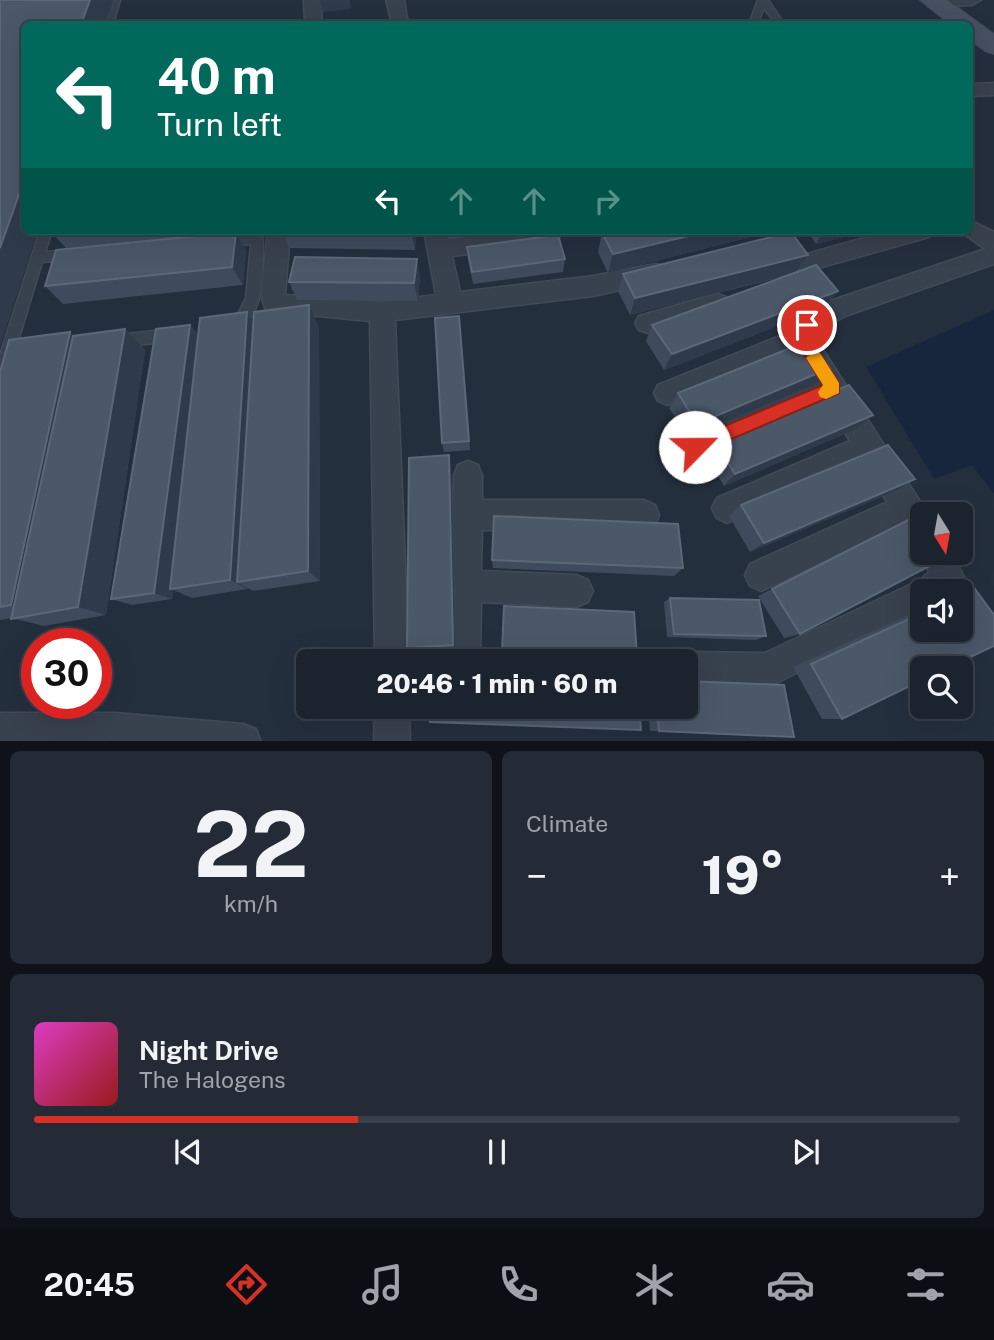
<!DOCTYPE html>
<meta charset="utf-8">
<style>
body{margin:0;font-family:"Public Sans",sans-serif;background:#242b36;color:#f1f3f6;height:100vh;display:flex;flex-direction:column;font-size:26px;white-space:nowrap}
*{box-sizing:border-box;margin:0}
p{font-size:23px;color:#a0a4aa}
.icon{flex:none;width:38px;height:38px;fill:none;stroke:currentColor;stroke-width:2;stroke-linecap:round;stroke-linejoin:round}
.map{position:relative;height:741px;overflow:hidden}
.panel{display:flex;flex-direction:column;gap:10px;padding:10px;background:#0f1319;flex:1}
.panel>*{flex:none}
.banner{position:absolute;left:21px;top:21px;width:952px;height:214px;border-radius:10px;box-shadow:0 7px 28px #0002,0 0 0 2px #39404a;background:#00695c;color:#fff;overflow:hidden}
.needle{width:46px;rotate:169deg}
.tools{position:absolute;left:910px;top:502px;display:grid;gap:14px}
.tools a{display:grid;place-items:center;width:63px;height:63px;border-radius:10px;background:#1b232e;box-shadow:0 7px 28px #0002,0 0 0 2px #39404a;font-size:35px}
.speed{position:absolute;left:21px;top:628px;display:flex;gap:14px;font-size:35px;font-weight:700;text-align:center}
.speed>*{display:grid;place-content:center;width:91px;height:91px;border-radius:50%;background:#1b232e;box-shadow:0 7px 28px #0002,0 0 0 2px #39404a;line-height:1}
.speed .limit{border:10px solid #d22;background:#fff;color:#111}
.pin{position:absolute;display:grid;place-items:center;width:60px;height:60px;color:#fff;margin:-30px;border:4px solid #fff;border-radius:50%;box-shadow:0 2px 7px #0007}
.me{position:absolute;width:77px;margin:-38px;rotate:67deg;stroke-linejoin:round;filter:drop-shadow(0 0 5px #0008)}
.turn{display:flex;align-items:center;gap:24px;height:147px;padding:0 21px;font-size:32px}
.turn .icon{width:91px;height:91px;stroke-width:2.5}
.turn b{display:block;font-size:49px;line-height:60px}
.lanes{display:flex;align-items:center;height:66px;padding:0 21px;background:#0003;justify-content:center;gap:35px;direction:ltr}
.lanes .off{opacity:.35}
.big{font-size:52px;font-weight:800;line-height:1.1}
.panel .tile{flex:1;display:flex;flex-direction:column;justify-content:center;gap:10px;min-width:0;padding:0 24px;border-radius:10px;background:#242b36}
.panel .dial{align-items:center;gap:0}
.dial b{font-size:91px;line-height:1}
.song{display:flex;align-items:center;gap:21px}
.cover{width:84px;height:84px;border-radius:10px;background:linear-gradient(135deg,hsl(310 70% 55%),hsl(0 70% 35%))}
.played{height:7px;border-radius:4px;background:linear-gradient(90deg,#d93025 35%,#39404a 35%)}
.keys{display:flex;justify-content:space-around;direction:ltr}
.heat{display:flex;justify-content:space-between;align-items:center;font-size:38px;direction:ltr}
.panel .tiles{flex:1;display:grid;gap:10px;grid-template-columns:1fr 1fr}
.tile:last-child{grid-column:span 2}
.trip{position:absolute;left:296px;top:649px;width:402px;height:70px;border-radius:10px;background:#1b232e;box-shadow:0 7px 28px #0002,0 0 0 2px #39404a;font-weight:800;line-height:70px;text-align:center}
.tabs{display:flex;height:112px;justify-content:space-around;align-items:center;background:#0b0e12;color:#a0a4aa}
.tabs .icon{width:49px;height:49px}
.tabs .current{color:#d93025}
.tabs b{font-size:32px;color:#f1f3f6}
.map>svg:first-child{display:block}
</style>
<div class="map">
<svg width="994" height="742" viewBox="0 0 994 742">
<rect width="100%" height="100%" fill="#242f3e"/>
<path fill="#17263c" d="M 994,310 L 994,494 L 972,465 L 934,479 L 866,367 Z"/>
<g fill="none" stroke-linecap="round" stroke-linejoin="round">
<g stroke="#414a57" stroke-width="3">
<path id="lane" d="M 110,0 L 120,0 L 113,24 L 104,24 Z
M 758,0 L 768,0 L 784,24 L 776,24 L 764,8 L 757,24 L 749,24 Z
M 40,231 L 52,231 L 45,252 L 71,250 L 77,255 L 71,260 L 42,262 L 7,377 L 5,381 L 0,383 L 0,355 Z
M 257,234 L 263,239 C 262,268 267,318 234,331 L 229,329 L 227,325 L 238,314 L 246,298 L 251,244 L 224,247 L 218,242 L 224,237 Z
M 173,329 L 178,331 L 180,335 L 178,339 L 173,341 L 117,347 L 112,345 L 110,341 L 112,337 L 117,335 Z"/>
</g>
<g stroke="#414a57" stroke-width="3">
<path id="street" d="M 304,0 L 322,0 L 321,24 L 305,24 Z
M 386,0 L 404,0 L 408,24 L 392,24 Z
M 927,0 L 981,0 L 972,5 L 934,7 L 928,6 Z
M 994,83 L 994,95 L 970,96 L 970,84 Z
M 970,220 L 994,232 L 994,264 L 845,316 L 817,332 L 815,337 L 928,514 L 922,514 L 922,547 L 911,543 L 901,526 L 761,591 L 750,586 L 745,575 L 750,564 L 887,502 L 863,463 L 727,523 L 717,518 L 712,508 L 717,498 L 850,441 L 828,403 L 695,460 L 685,456 L 681,447 L 685,438 L 816,383 L 797,352 L 667,405 L 658,401 L 654,393 L 658,385 L 792,331 L 798,318 L 827,302 L 985,249 L 960,231 L 970,231 Z
M 268,231 L 290,231 L 285,295 L 382,302 L 436,295 L 424,231 L 446,231 L 448,239 L 518,231 L 558,231 L 560,236 L 557,242 L 549,245 L 452,256 L 460,292 L 593,276 L 656,264 L 664,266 L 668,273 L 664,280 L 656,282 L 593,296 L 395,320 L 409,662 L 375,662 L 370,321 L 266,311 L 261,295 Z
M 889,231 L 932,231 L 929,237 L 804,272 L 796,269 L 792,263 L 796,257 Z
M 717,294 L 726,297 L 729,304 L 726,311 L 648,333 L 639,330 L 635,323 L 639,316 Z
M 468,461 L 478,465 L 482,475 L 482,500 L 644,500 L 655,505 L 659,515 L 655,525 L 644,530 L 482,530 L 481,571 L 577,575 L 588,580 L 593,591 L 588,602 L 577,607 L 481,602 L 480,662 L 446,662 L 454,475 L 458,465 Z
M 922,549 L 922,553 L 952,553 L 964,577 L 955,592 L 922,592 L 922,612 L 778,682 L 766,687 L 686,686 L 686,662 L 672,662 L 674,657 L 686,652 L 765,653 L 920,580 L 929,572 L 921,553 Z
M 375,707 L 409,707 L 410,742 L 374,742 Z
M 0,713 L 115,713 L 243,724 L 256,729 L 261,742 L 0,742 Z"/>
</g>
<g stroke="#414a57" stroke-width="2">
<path id="secondary" d="M 920,0 L 947,0 L 994,34 L 994,54 L 985,51 L 970,40 L 970,24 L 950,24 Z"/>
</g>
<use href="#lane" fill="#38414e" fill-rule="evenodd"/>
<use href="#street" fill="#38414e" fill-rule="evenodd"/>
<use href="#secondary" fill="#465061" fill-rule="evenodd"/>
</g>
<path fill="#3f4b5c" d="M 50,231 L 214,231 L 214,234 L 66,248 Z
M 281,231 L 417,231 L 415,250 L 289,248 Z
M 448,231 L 519,231 L 450,239 Z
M 807,231 L 867,231 L 816,244 Z
M 236,232 L 246,251 L 243,285 L 63,304 L 45,286 Z
M 602,233 L 767,233 L 608,273 L 598,252 Z
M 467,247 L 565,259 L 563,272 L 473,284 L 468,260 Z
M 796,272 L 824,308 L 664,370 L 646,341 L 652,325 L 786,276 L 630,315 L 618,291 L 623,274 Z
M 420,277 L 418,301 L 297,300 L 289,282 Z
M 459,316 L 470,450 L 444,452 L 442,443 Z
M 253,322 L 319,327 L 320,581 L 254,591 L 247,588 L 247,589 L 192,598 L 173,590 L 172,599 L 132,605 L 111,599 L 190,325 L 198,335 Z
M 125,329 L 145,350 L 106,615 L 44,626 L 12,618 L 0,620 L 0,372 L 74,336 Z
M 830,368 L 816,384 L 688,437 L 669,408 L 678,393 Z
M 873,415 L 856,429 L 724,486 L 704,453 L 714,440 Z
M 451,468 L 455,649 L 412,652 L 407,648 Z
M 915,479 L 895,491 L 750,552 L 729,516 L 741,505 Z
M 926,511 L 800,634 L 784,638 L 758,596 Z
M 492,560 L 683,568 L 674,576 L 493,568 Z
M 975,589 L 994,615 L 994,646 L 947,668 L 922,668 L 922,680 L 842,719 L 822,719 L 793,667 L 922,609 L 922,630 L 961,630 L 961,593 Z
M 670,598 L 766,636 L 756,640 L 667,637 L 664,602 Z
M 504,606 L 637,657 L 629,660 L 502,654 Z
M 648,707 L 686,707 L 659,731 L 650,731 Z"/>
<path fill="#2f3b4b" d="M 90,0 L 113,0 L 105,24 L 81,24 Z
M 320,0 L 350,0 L 351,9 L 323,12 Z
M 24,180 L 24,231 L 38,231 L 0,346 L 0,248 Z
M 411,231 L 417,231 L 415,250 Z
M 709,231 L 768,231 L 767,233 L 608,273 L 613,254 Z
M 824,231 L 867,231 L 816,244 Z
M 236,232 L 246,251 L 243,285 L 232,267 Z
M 808,255 L 795,273 L 630,315 L 635,298 Z
M 417,259 L 420,277 L 418,301 L 414,283 Z
M 838,291 L 824,308 L 664,370 L 672,354 Z
M 309,305 L 319,327 L 320,581 L 308,571 Z
M 247,312 L 260,333 L 237,582 L 247,588 L 247,589 L 230,580 Z
M 190,325 L 203,341 L 170,589 L 173,590 L 172,599 L 154,593 Z
M 125,329 L 145,350 L 106,615 L 78,607 Z
M 70,332 L 92,353 L 43,613 L 11,605 Z
M 830,368 L 816,384 L 688,437 L 697,424 Z
M 873,415 L 856,429 L 724,486 L 735,474 Z
M 449,455 L 451,468 L 455,649 L 453,645 Z
M 915,479 L 895,491 L 750,552 L 764,543 Z"/>
<path fill="#4b5868" stroke="#5c6777" stroke-width="2" d="M 0,0 L 90,0 L 81,24 L 24,24 L 24,180 L 0,248 Z
M 787,22 L 788,24 L 760,24 L 760,23 Z
M 611,231 L 709,231 L 613,254 L 602,233 Z
M 236,232 L 232,267 L 45,286 L 56,250 Z
M 791,232 L 808,255 L 635,298 L 623,274 Z
M 558,235 L 565,259 L 472,272 L 467,247 Z
M 295,257 L 417,259 L 414,283 L 289,282 Z
M 816,265 L 838,291 L 672,354 L 652,325 Z
M 309,305 L 308,571 L 237,582 L 254,312 Z
M 247,312 L 230,580 L 170,589 L 200,318 Z
M 459,316 L 469,441 L 442,443 L 435,318 Z
M 190,325 L 154,593 L 111,599 L 156,329 Z
M 125,329 L 78,607 L 11,619 L 73,336 Z
M 70,332 L 11,605 L 0,607 L 0,372 L 9,340 Z
M 808,341 L 830,368 L 697,424 L 678,393 Z
M 849,385 L 873,415 L 735,474 L 714,440 Z
M 888,445 L 915,479 L 764,543 L 741,505 Z
M 449,455 L 453,645 L 407,648 L 409,458 Z
M 926,511 L 929,514 L 922,514 L 922,553 L 954,553 L 800,634 L 772,589 Z
M 494,516 L 678,524 L 683,568 L 492,560 Z
M 975,589 L 994,615 L 994,646 L 947,668 L 922,668 L 922,680 L 842,719 L 811,664 L 922,613 L 922,630 L 961,630 L 961,596 Z
M 670,598 L 759,600 L 766,636 L 674,634 Z
M 504,606 L 634,612 L 637,657 L 502,651 Z
M 686,681 L 784,685 L 794,737 L 659,731 L 657,707 L 686,707 Z
M 432,707 L 639,707 L 641,730 L 430,722 Z"/>
<path fill="#d93025" stroke="#8d1f18" stroke-width="2" d="M 807,318 L 815,325 L 810,338 L 839,383 L 839,393 L 701,452 L 689,452 L 686,447 L 689,441 L 823,385 L 794,338 L 802,320 Z"/>
<path fill="#f59e0b" d="M 814,351 L 820,353 L 839,383 L 839,393 L 826,399 L 820,397 L 818,392 L 823,385 L 806,358 Z"/>
</svg>
<div class="tools">
<a><svg class="needle" viewBox="-14 -14 28 28"><path d="M0-13l5 13h-10z" fill="#e53935"/><path d="M0 13l5-13h-10z" fill="#a0a4aa"/></svg></a>
<a><svg class="icon" aria-label="sound" viewBox="0 0 24 24"><path d="M4 9h4l5-4v14l-5-4H4zM17 9q2 3 0 6"/></svg></a>
<a><svg class="icon" aria-label="search" viewBox="0 0 24 24"><circle cx="10" cy="10" r="6"/><path d="M15 15l6 6"/></svg></a>
</div>
<div class="speed"><div class="limit">30</div></div>
<div class="pin" style="left:807px;top:325px;background:#d93025"><svg class="icon" aria-label="arrive" viewBox="0 0 24 24"><path d="M6 21V4h12l-3 4 3 4H6"/></svg></div>
<svg class="me" style="left:695px;top:447px" viewBox="-20 -20 40 40"><circle r="19" fill="#fff"/><path d="M0-13L10 11 0 6-10 11z" fill="#d93025"/></svg>
<div class="trip">20:46 · 1 min · 60 m</div>
<div class="banner">
<div class="turn"><svg class="icon" aria-label="left" viewBox="0 0 24 24"><path d="M17 20v-9H6M10 6l-5 5 5 5"/></svg><div><b>40 m</b>Turn left</div></div>
<div class="lanes"><svg class="icon" aria-label="left" viewBox="0 0 24 24"><path d="M17 20v-9H6M10 6l-5 5 5 5"/></svg><svg class="icon off" aria-label="ahead" viewBox="0 0 24 24"><path d="M12 20V5M6 11l6-6 6 6"/></svg><svg class="icon off" aria-label="ahead" viewBox="0 0 24 24"><path d="M12 20V5M6 11l6-6 6 6"/></svg><svg class="icon off" aria-label="right" viewBox="0 0 24 24"><path d="M7 20v-9h11M14 6l5 5-5 5"/></svg></div>
</div>
</div>
<section class="panel">
<div class="tiles">
<div class="tile dial"><b>22</b><p>km/h</p></div>
<div class="tile"><p>Climate</p>
<div class="heat"><a>−</a><b class="big">19°</b><a>+</a></div>
</div>
<div class="tile">
<div class="song"><i class="cover"></i><div><b>Night Drive</b><p>The Halogens</p></div></div>
<div class="played"></div>
<div class="keys"><svg class="icon" aria-label="previous" viewBox="0 0 24 24"><path d="M18 5L8 12l10 7zM5 5v14"/></svg><svg class="icon" aria-label="pause" viewBox="0 0 24 24"><path d="M8 5v14M16 5v14"/></svg><svg class="icon" aria-label="next" viewBox="0 0 24 24"><path d="M6 5l10 7-10 7zM19 5v14"/></svg></div>
</div>
</div>
</section>
<nav class="tabs">
<b>20:45</b>
<svg class="icon current" aria-label="directions" viewBox="0 0 24 24"><path d="M12 3l9 9-9 9-9-9zM9 14v-3h6M13 9l2 2-2 2"/></svg>
<svg class="icon" aria-label="music" viewBox="0 0 24 24"><path d="M9 18V5l10-2v13"/><circle cx="6" cy="18" r="3"/><circle cx="16" cy="16" r="3"/></svg>
<svg class="icon" aria-label="phone" viewBox="0 0 24 24"><path d="M5 4h4l2 5-3 2q2 4 5 5l2-3 5 2v4C11 20 4 13 5 4z"/></svg>
<svg class="icon" aria-label="climate" viewBox="0 0 24 24"><path d="M12 3v18M4 7l16 10M4 17L20 7"/></svg>
<svg class="icon" aria-label="car" viewBox="0 0 24 24"><path d="M5 17H2v-5l4-1 3-4h7l3 4 3 1v5h-3M9 17h6M6 11h13"/><circle cx="7" cy="17" r="2"/><circle cx="17" cy="17" r="2"/></svg>
<svg class="icon" aria-label="filters" viewBox="0 0 24 24"><path d="M4 7h16M4 17h16"/><circle cx="9" cy="7" r="2"/><circle cx="15" cy="17" r="2"/></svg>
</nav>
